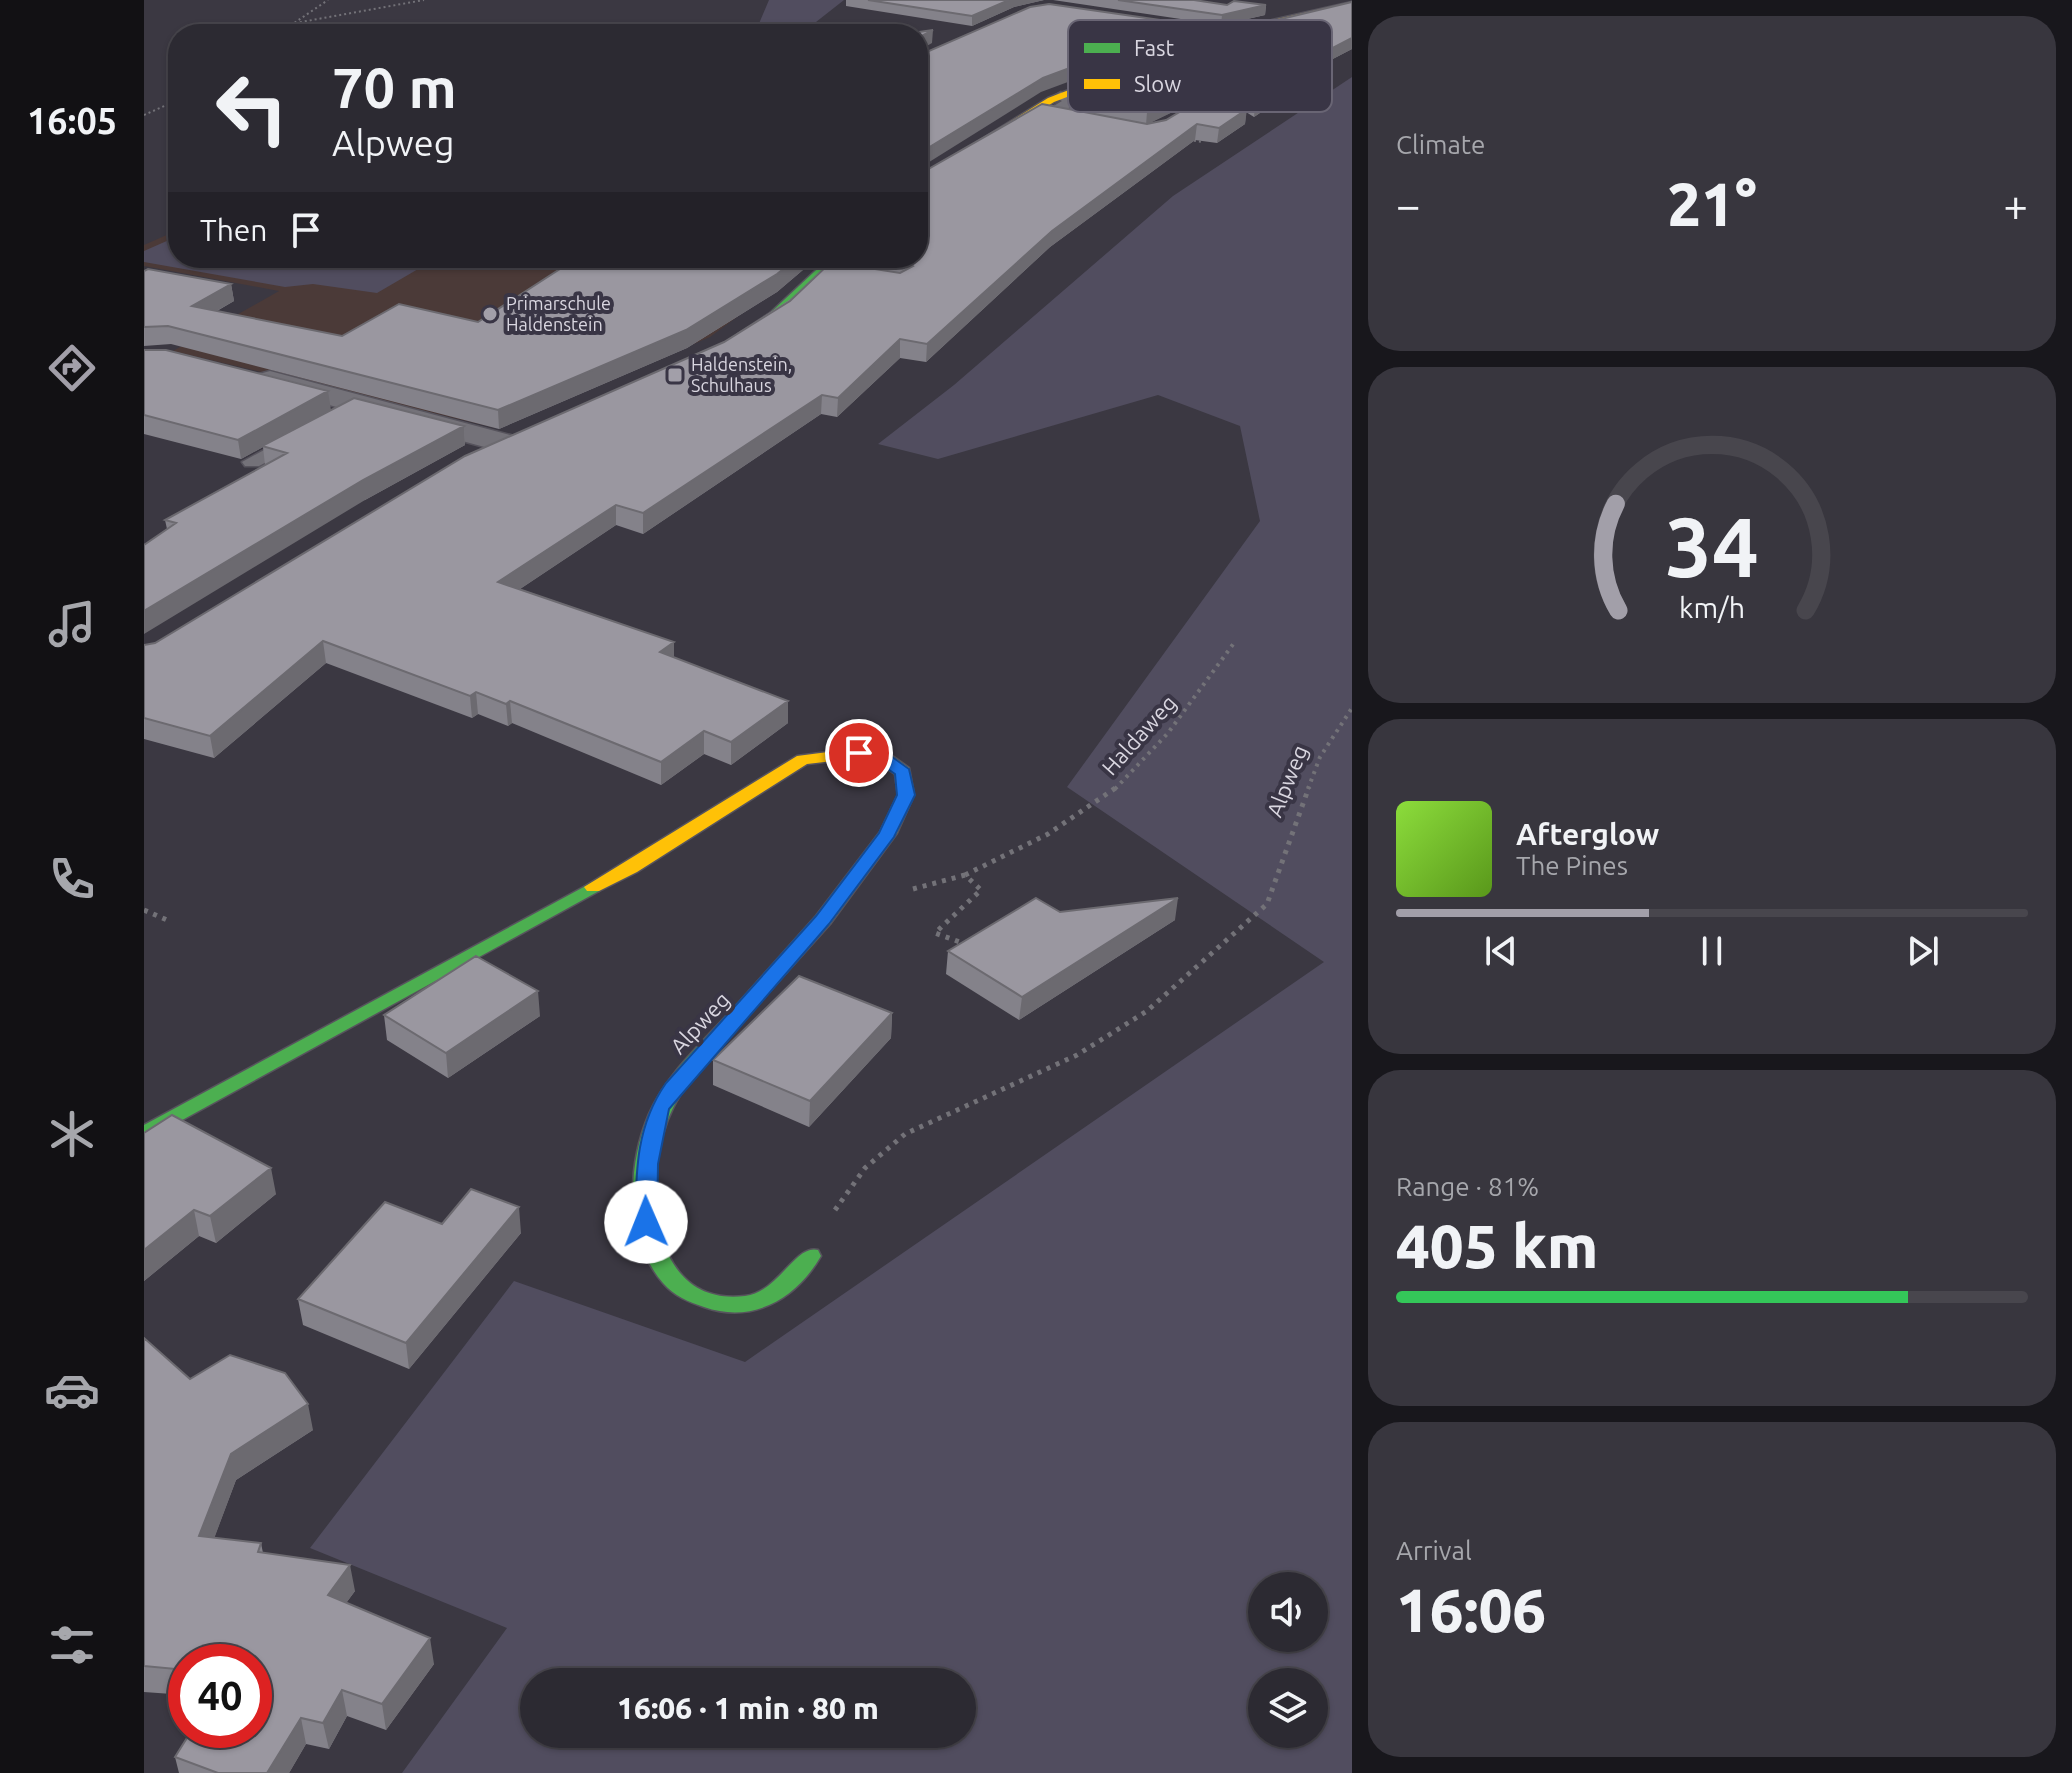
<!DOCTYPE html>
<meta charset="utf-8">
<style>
body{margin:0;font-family:Ubuntu,sans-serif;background:#38363e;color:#f1f3f6;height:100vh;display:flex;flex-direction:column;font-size:30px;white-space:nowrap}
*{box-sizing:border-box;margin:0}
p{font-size:26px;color:#a6a7ac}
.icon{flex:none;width:44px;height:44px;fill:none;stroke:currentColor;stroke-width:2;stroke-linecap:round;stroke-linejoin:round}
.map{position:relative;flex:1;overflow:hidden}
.panel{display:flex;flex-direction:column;gap:16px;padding:16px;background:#18171c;width:720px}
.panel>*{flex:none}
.top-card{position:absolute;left:24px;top:24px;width:760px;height:244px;border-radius:32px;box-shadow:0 2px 6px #0004,0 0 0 2px #48464d;background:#2c2a32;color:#f1f3f6;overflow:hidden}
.buttons{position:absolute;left:1104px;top:1572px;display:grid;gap:16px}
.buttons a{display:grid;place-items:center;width:80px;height:80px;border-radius:50%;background:#2c2a32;box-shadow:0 2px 6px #0004,0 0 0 2px #48464d;font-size:40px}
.speed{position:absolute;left:24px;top:1644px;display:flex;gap:16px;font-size:40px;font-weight:700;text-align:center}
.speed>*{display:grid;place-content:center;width:104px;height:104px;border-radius:50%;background:#2c2a32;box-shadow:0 2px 6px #0004,0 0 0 2px #48464d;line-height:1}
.speed .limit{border:12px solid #d22;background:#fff;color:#111}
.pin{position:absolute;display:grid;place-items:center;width:68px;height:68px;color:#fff;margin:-34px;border:4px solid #fff;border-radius:50%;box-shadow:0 2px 8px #0007}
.me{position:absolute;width:88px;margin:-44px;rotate:359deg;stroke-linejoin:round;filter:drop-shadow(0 0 6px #0008)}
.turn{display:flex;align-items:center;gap:28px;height:168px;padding:0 32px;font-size:36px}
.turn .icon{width:104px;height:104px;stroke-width:2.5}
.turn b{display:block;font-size:56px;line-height:68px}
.then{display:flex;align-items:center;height:76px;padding:0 32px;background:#0003;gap:16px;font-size:30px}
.big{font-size:60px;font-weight:800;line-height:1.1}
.panel .card{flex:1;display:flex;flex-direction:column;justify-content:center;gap:12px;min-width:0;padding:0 28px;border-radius:32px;background:#38363e}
.panel .dial{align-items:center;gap:0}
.dial svg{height:208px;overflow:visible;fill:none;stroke:#48464d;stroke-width:7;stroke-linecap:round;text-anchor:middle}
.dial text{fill:#f1f3f6;stroke:none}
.song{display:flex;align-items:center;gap:24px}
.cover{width:96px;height:96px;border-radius:12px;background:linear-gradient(135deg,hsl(90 70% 55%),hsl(90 70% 35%))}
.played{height:8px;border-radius:4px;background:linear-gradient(90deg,#a29fa9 40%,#48464d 40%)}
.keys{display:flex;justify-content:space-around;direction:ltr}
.heat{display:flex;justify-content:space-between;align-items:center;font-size:44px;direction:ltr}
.charge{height:12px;border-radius:6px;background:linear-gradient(90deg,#34c759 81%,#48464d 0)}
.trip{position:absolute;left:376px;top:1668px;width:456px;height:80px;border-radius:40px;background:#2c2a32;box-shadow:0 2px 6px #0004,0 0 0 2px #48464d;font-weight:800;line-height:80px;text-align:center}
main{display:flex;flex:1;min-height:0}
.dock{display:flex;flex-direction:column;width:144px;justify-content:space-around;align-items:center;background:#121114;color:#a6a7ac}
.dock .icon{width:56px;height:56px}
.dock .on{color:#a29fa9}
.dock b{font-size:36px;color:#f1f3f6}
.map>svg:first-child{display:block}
</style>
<main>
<nav class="dock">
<b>16:05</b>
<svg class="icon on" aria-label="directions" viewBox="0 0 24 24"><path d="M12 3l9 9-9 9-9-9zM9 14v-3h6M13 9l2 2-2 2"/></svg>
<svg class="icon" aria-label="music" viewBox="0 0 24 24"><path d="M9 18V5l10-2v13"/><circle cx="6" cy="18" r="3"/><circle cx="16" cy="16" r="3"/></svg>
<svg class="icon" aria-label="phone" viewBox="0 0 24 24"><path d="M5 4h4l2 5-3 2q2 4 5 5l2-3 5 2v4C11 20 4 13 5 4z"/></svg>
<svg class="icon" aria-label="climate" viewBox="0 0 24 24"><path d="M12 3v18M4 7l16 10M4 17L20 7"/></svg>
<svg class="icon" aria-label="car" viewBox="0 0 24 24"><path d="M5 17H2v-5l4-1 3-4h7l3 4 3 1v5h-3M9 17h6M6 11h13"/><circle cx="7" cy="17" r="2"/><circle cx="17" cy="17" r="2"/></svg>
<svg class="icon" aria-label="filters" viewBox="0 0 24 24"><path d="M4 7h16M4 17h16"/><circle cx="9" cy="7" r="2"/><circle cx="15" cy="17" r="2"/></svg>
</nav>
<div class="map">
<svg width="1208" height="1773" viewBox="0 0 1208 1773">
<rect width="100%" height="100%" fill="#3b3842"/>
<path fill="#4b3a38" d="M 34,230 L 34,258 L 528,258 L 645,278 L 566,337 L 352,428 L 29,351 L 135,291 L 0,266 L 0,245 Z"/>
<path fill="#514d5f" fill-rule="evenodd" d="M 625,0 L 700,0 L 658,33 L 611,33 Z
M 1208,77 L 1208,1773 L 258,1773 L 363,1628 L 166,1548 L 370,1281 L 601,1362 L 1180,962 L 923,787 L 1116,521 L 1096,426 L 1014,395 L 794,459 L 734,444 L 810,385 L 1029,196 ZM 1118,1586 L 1170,1586 L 1170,1638 L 1118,1638 ZM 390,1682 L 818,1682 L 818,1734 L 390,1734 ZM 1118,1682 L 1170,1682 L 1170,1734 L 1118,1734 Z
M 34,236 L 34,258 L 293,258 L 233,293 L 169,284 L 141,287 L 0,262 L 0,251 Z"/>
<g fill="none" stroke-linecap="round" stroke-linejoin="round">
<g stroke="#57545d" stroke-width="3">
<path id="lane" d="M 917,92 L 936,101 L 918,112 L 932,115 L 932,121 L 897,114 L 918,101 L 910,96 Z
M 153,432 L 163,438 L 160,442 L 115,466 L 101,466 L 98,462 Z"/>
</g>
<g stroke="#57545d" stroke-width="3">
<path id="street" d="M 126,371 L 370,436 L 375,443 L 370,450 L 359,452 L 115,386 L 111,380 L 115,374 Z"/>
</g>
<g stroke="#57545d" stroke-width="3">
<path id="fast" d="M 685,258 L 696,258 C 680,277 618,341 594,338 L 594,334 L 626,313 Z
M 449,882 L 455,883 L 458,887 L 455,891 L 0,1141 L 0,1125 Z
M 591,1012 L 601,1018 C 579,1050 546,1073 529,1108 C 497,1171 502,1308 601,1296 C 635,1292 651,1244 674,1250 L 677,1256 C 652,1299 609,1324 560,1307 C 545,1302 530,1296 519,1283 C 480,1238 483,1166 505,1114 C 522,1075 556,1045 584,1014 Z"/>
</g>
<g stroke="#57545d" stroke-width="3">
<path id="slow" d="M 1208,2 L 1208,6 L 1082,36 L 910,102 L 774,186 L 774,179 L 904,98 L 1076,32 Z
M 715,748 L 747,755 L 765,768 L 770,795 L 753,833 L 686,924 L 598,1022 L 584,1022 L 581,1018 L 672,916 L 736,832 L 754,795 L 751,774 L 735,763 L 715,758 L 663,764 L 493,872 L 455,891 L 443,891 L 440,887 L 653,756 Z"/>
</g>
<path stroke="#737278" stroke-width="2" stroke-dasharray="2 3" stroke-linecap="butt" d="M 146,24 L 280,0
M 134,34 L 184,0
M 0,115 L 34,100
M 1045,140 L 1059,142"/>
<path stroke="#737278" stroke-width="4" stroke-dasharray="3 5" stroke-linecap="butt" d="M 971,789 L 1024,733 L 1090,643
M 1164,789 L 1176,757 L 1208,708"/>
<path stroke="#737278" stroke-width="5" stroke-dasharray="4 6" stroke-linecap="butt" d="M 821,875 L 904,834 L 973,787
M 769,889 L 821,875 L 837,890 L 791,933 L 824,945
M 0,910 L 23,920
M 691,1210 L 721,1168 L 761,1134 L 933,1055 L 1003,1011 L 1123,904 L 1165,787"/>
<use href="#lane" fill="#747279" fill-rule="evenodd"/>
<use href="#street" fill="#747279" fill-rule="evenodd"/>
<use href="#fast" fill="#4caf50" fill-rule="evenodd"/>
<use href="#slow" fill="#ffc107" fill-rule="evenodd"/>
</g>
<path fill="#84828a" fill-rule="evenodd" d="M 702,0 L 900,0 L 870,7 L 828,26 L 702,6 Z
M 909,0 L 1050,0 L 1083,5 L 1122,5 L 1121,15 L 1077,25 Z
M 1208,2 L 1208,49 L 1127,91 L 1131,92 L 1129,104 L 1110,117 L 1102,112 L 1101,124 L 1073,143 L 1051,140 L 906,247 L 782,362 L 756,358 L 693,417 L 677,414 L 499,534 L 472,525 L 376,589 L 530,642 L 530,657 L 644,723 L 587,765 L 560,754 L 517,785 L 368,723 L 364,726 L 334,714 L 328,718 L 182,663 L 70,758 L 0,739 L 0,645 L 11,643 L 580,342 L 701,264 L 701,258 L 774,258 L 926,109 L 927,98 ZM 1043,105 L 1046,105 L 1022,120 L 1005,123 Z
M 433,258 L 673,258 L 633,292 L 543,348 L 355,429 L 27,344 L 0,346 L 0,271 L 87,284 L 90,301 L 73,311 L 198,336 L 334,322 Z
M 0,350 L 187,410 L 320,426 L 321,445 L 221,500 L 23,529 L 21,520 L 121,465 L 119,447 L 97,459 L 0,434 Z
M 916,912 L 1031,920 L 875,1020 L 802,974 L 804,951 Z
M 748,1013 L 747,1038 L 665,1127 L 569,1085 L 569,1060 Z
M 240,1015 L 396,1016 L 304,1078 L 243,1040 Z
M 0,1133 L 132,1194 L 72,1243 L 55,1236 L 0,1281 Z
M 298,1224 L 377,1233 L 265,1369 L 159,1325 L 154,1299 Z
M 0,1338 L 46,1379 L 169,1430 L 92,1480 L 70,1538 L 117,1543 L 119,1553 L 211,1591 L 202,1603 L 290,1664 L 242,1730 L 203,1716 L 185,1749 L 162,1744 L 145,1773 L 35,1773 L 31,1757 L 110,1662 L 42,1662 L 42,1695 L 0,1692 Z"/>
<path fill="#6c6a70" d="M 865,0 L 900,0 L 870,7 L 828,26 L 828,16 Z
M 1122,5 L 1121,15 L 1077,25 L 1078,15 Z
M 1044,24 L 1042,38 L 897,92 L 774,169 L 774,154 L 899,78 Z
M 789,30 L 788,43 L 774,51 L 774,38 Z
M 1208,38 L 1208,49 L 1110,100 L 1111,88 Z
M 1131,92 L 1129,104 L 1110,117 L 1111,105 Z
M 1045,93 L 1043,105 L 1002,125 L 1003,112 Z
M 1103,109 L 1101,124 L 1073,143 L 1075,128 Z
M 1053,124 L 1051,140 L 906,247 L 782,362 L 783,344 L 908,231 Z
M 653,258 L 673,258 L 633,292 L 543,348 L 355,429 L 354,410 Z
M 87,284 L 90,301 L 51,323 L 48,306 Z
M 756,339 L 756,358 L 693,417 L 694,398 Z
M 184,391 L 187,410 L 97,459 L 94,440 Z
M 678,395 L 677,414 L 499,534 L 499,513 Z
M 320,426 L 321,445 L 221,500 L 0,634 L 0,611 L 219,480 Z
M 472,505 L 472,525 L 355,603 L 354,582 Z
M 179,641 L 182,663 L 70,758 L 66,736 Z
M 530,642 L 530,663 L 516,652 Z
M 332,692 L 334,714 L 328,718 L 326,696 Z
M 366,701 L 368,723 L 364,726 L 362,704 Z
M 644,701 L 644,723 L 587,765 L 587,742 Z
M 560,731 L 560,754 L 517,785 L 517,762 Z
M 1034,898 L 1031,920 L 875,1020 L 878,997 Z
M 394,991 L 396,1016 L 304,1078 L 302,1053 Z
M 748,1013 L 747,1038 L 665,1127 L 666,1101 Z
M 127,1168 L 132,1194 L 72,1243 L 66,1216 Z
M 375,1207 L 377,1233 L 265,1369 L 262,1343 Z
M 50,1210 L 55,1236 L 0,1281 L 0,1250 Z
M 164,1404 L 169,1430 L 92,1480 L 61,1563 L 55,1536 L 87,1454 Z
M 206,1565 L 211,1591 L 189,1621 L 184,1595 Z
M 286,1638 L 290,1664 L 242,1730 L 238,1704 Z
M 198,1690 L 203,1716 L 185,1749 L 179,1723 Z
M 157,1718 L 162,1744 L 145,1773 L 123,1773 Z"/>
<path fill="#9a97a0" stroke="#6c6a70" stroke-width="2" d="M 724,0 L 865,0 L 828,16 Z
M 974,0 L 1050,0 L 1083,5 L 1090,1 L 1122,5 L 1078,15 Z
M 1208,2 L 1208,38 L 1111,88 L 1131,92 L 1111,105 L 1102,98 L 1045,93 L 1003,112 L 927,98 L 939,87 L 1087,31 Z
M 905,4 L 1044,24 L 899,78 L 774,154 L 774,54 L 776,55 L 886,7 Z
M 789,30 L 774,38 L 774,34 L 761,34 Z
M 898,104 L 1003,124 L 1022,120 L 1049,104 L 1103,109 L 1075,128 L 1053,124 L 908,231 L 783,344 L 756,339 L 694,398 L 678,395 L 499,513 L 472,505 L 354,582 L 530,642 L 516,652 L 644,701 L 587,742 L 560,731 L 517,762 L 366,701 L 362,704 L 332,692 L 326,696 L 179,641 L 66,736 L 0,718 L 0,645 L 11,643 L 321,456 L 580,342 L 646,301 L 687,262 L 756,273 L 769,266 L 759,258 L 774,258 L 774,175 Z
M 433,258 L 653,258 L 633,274 L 542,330 L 354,410 L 24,326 L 0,327 L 0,271 L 4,269 L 87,284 L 48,306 L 198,336 L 255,304 L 334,322 Z
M 0,350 L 22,350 L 184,391 L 94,440 L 0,415 Z
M 210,398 L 320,426 L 219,480 L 0,611 L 0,545 L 32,523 L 21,520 L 143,453 L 118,446 Z
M 892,898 L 916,912 L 1034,898 L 878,997 L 804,951 Z
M 332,956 L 394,991 L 302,1053 L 240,1015 Z
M 655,976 L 748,1013 L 666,1101 L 569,1060 Z
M 28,1115 L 127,1168 L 66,1216 L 50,1210 L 0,1250 L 0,1133 Z
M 327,1189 L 375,1207 L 262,1343 L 154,1299 L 241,1202 L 298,1224 Z
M 0,1338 L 46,1379 L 86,1355 L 141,1373 L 164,1404 L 87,1454 L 55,1536 L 117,1543 L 114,1552 L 206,1565 L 184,1595 L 286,1638 L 238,1704 L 198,1690 L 179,1723 L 157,1718 L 123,1773 L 74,1773 L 31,1757 L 48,1730 L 110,1730 L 110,1662 L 42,1662 L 42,1670 L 0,1666 Z"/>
<path fill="#1a73e8" stroke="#114b97" stroke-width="2" d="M 715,748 L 747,756 L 765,769 L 771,795 L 750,837 L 685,924 L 525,1109 L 514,1164 L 513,1222 L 510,1228 L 494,1228 L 491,1222 C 492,1171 492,1126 522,1083 L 672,916 L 735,833 L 753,795 L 751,774 L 735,763 L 709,757 L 709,750 Z"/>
<g fill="#a29fa9" stroke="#393545" stroke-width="3">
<circle cx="346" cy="314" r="8"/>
<rect x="523" y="367" width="16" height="16" rx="4"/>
</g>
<g text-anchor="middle" stroke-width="8" stroke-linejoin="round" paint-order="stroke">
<g font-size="18" fill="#d9d6e0" stroke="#393545" text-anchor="start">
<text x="362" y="310">Primarschule<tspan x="362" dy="21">Haldenstein</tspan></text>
<text x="547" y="371">Haldenstein,<tspan x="547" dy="21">Schulhaus</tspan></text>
</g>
<g font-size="22" fill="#d9d6e0" stroke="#393545">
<text transform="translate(995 735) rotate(-48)" y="8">Haldaweg</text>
<text transform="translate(1143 781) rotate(-68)" y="8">Alpweg</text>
<text transform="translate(556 1023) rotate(-47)" y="8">Alpweg</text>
</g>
</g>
<rect x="924" y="20" width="264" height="92" rx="12" fill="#393545" stroke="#696574" stroke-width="2"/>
<rect x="940" y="43" width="36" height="10" fill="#4caf50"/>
<rect x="940" y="79" width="36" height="10" fill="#ffc107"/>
<g font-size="22" fill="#d9d6e0">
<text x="990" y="56">Fast</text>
<text x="990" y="92">Slow</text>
</g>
</svg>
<div class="buttons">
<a><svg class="icon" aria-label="sound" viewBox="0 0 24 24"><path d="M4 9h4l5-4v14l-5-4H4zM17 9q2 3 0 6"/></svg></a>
<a><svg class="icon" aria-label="layers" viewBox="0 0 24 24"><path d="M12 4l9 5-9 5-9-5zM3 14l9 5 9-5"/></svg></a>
</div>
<div class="speed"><div class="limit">40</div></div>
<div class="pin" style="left:715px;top:753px;background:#d93025"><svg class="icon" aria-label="arrive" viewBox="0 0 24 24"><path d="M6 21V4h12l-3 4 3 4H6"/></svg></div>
<svg class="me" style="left:502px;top:1222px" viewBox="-20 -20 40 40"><circle r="19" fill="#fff"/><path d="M0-13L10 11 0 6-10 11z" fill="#1a73e8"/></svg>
<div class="trip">16:06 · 1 min · 80 m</div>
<div class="top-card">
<div class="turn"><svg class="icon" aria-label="left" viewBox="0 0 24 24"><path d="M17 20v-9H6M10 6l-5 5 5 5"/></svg><div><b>70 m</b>Alpweg</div></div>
<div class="then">Then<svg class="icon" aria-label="arrive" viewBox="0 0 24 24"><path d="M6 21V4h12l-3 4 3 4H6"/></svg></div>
</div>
</div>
<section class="panel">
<div class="card"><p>Climate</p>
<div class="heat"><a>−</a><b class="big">21°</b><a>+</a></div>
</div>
<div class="card dial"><svg viewBox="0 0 100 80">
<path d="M14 69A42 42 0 1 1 86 69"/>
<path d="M14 69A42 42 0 0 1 13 28" stroke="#a29fa9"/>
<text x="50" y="56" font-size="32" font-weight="700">34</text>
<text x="50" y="72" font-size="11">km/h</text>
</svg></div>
<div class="card">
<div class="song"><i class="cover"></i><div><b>Afterglow</b><p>The Pines</p></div></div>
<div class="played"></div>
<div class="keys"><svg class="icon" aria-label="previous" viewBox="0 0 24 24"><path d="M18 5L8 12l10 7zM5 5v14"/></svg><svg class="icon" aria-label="pause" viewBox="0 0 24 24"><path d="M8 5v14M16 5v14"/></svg><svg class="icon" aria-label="next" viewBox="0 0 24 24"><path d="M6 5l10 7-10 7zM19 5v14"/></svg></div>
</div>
<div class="card"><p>Range · 81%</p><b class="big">405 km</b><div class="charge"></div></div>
<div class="card"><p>Arrival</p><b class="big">16:06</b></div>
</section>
</main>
